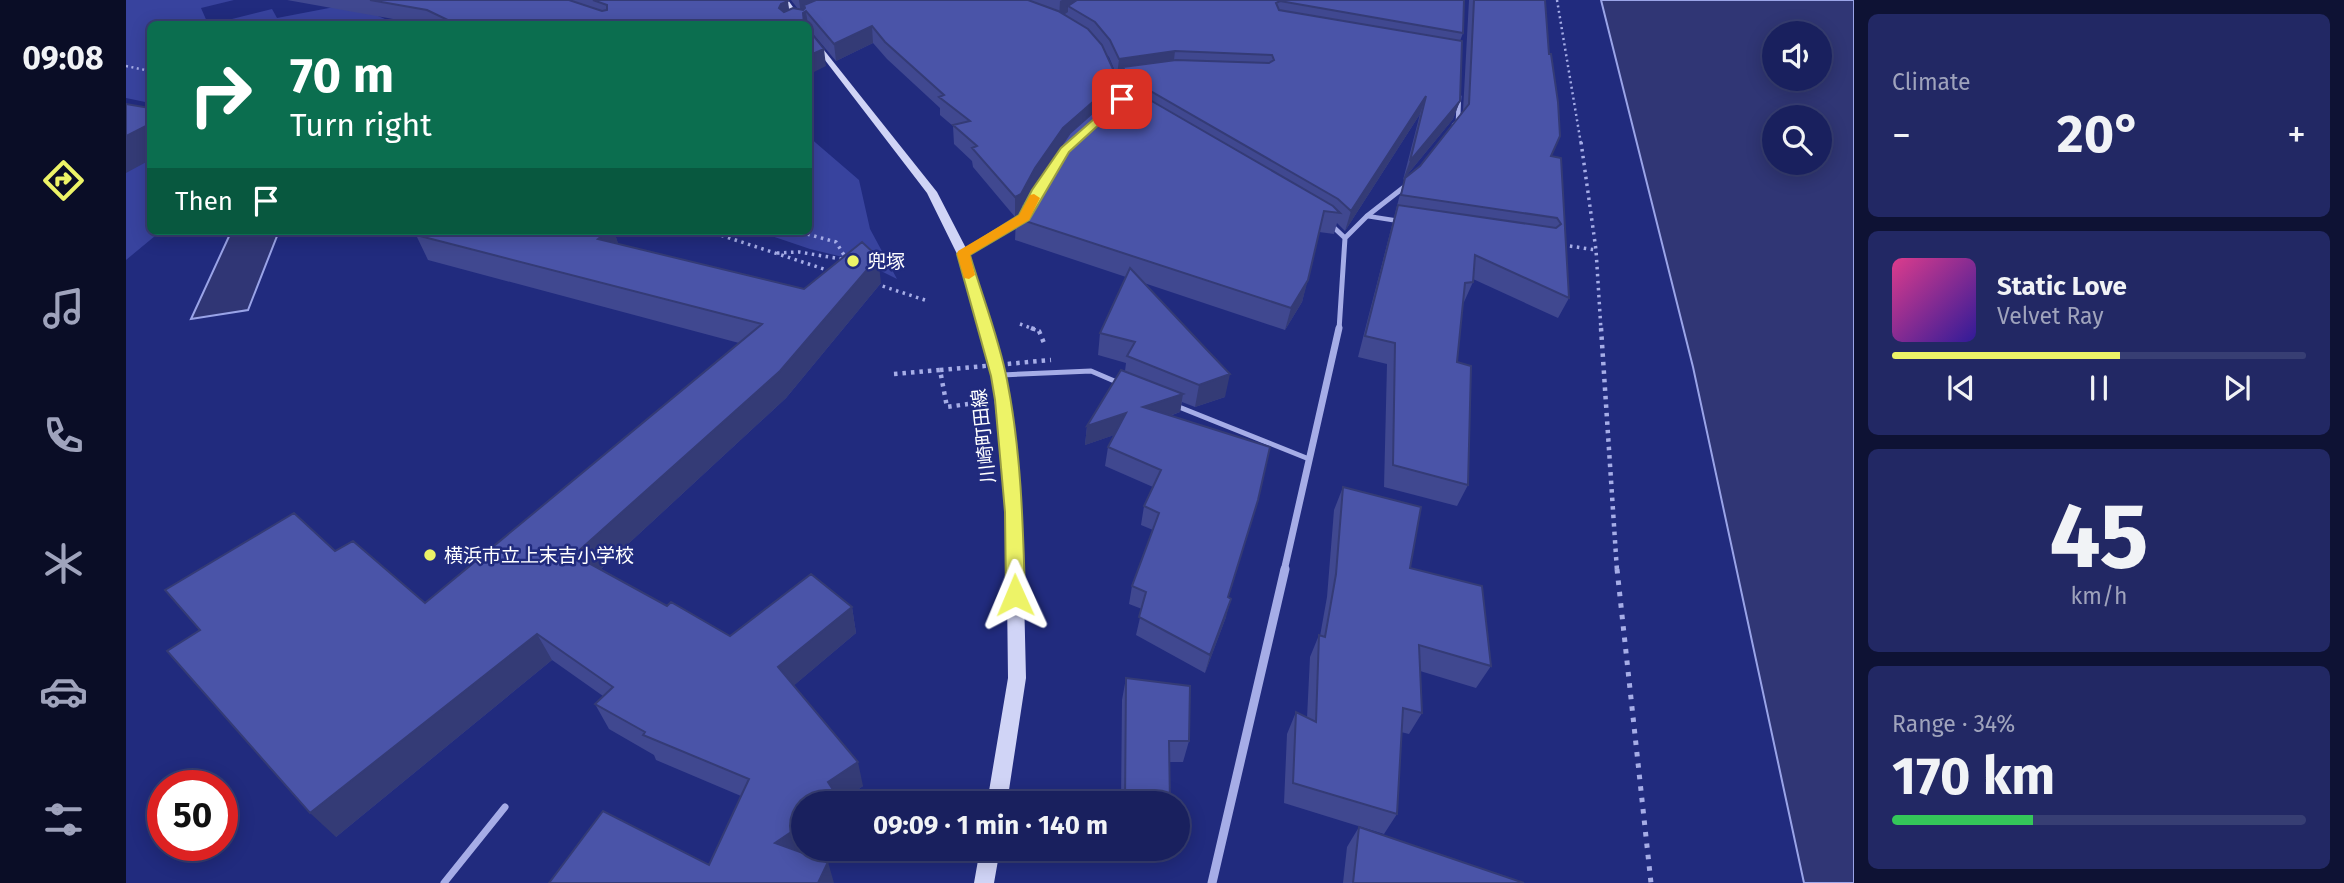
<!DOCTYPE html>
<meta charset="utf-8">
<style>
body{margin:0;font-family:"Fira Sans","Noto Sans JP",sans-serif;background:#222864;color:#f1f3f6;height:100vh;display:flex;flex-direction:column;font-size:26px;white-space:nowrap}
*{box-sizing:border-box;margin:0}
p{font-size:23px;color:#9fa3bc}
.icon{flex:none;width:38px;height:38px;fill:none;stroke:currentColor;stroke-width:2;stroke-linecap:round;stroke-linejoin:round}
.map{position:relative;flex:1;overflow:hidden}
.drawer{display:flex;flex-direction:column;gap:14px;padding:14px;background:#0e1234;width:490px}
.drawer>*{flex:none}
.top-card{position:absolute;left:21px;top:21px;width:665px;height:214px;border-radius:10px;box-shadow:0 4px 18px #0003,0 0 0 2px #373e73;background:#0b6e4f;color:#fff;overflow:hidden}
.tools{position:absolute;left:1636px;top:21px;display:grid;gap:14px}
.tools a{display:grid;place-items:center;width:70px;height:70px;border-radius:50%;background:#19205e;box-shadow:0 4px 18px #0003,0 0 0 2px #373e73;font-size:35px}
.speed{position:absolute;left:21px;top:770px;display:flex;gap:14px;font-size:35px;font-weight:700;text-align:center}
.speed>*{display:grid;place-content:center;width:91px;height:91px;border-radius:50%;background:#19205e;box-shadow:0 4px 18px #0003,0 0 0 2px #373e73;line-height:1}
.speed .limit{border:10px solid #d22;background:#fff;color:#111}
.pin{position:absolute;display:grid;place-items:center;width:60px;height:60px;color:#fff;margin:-30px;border-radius:14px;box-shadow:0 4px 10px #0006}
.me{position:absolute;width:77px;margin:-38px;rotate:359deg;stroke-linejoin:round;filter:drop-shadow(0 0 5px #0008)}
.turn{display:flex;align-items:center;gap:24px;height:147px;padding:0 28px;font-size:32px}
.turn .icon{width:91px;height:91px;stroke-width:2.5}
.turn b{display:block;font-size:49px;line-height:60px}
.then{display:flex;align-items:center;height:66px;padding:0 28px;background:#0003;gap:14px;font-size:26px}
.big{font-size:52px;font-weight:700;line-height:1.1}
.drawer .card{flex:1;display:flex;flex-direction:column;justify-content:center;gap:10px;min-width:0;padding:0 24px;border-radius:10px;background:#222864}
.drawer .dial{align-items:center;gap:0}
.dial b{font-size:91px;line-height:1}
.song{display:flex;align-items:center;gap:21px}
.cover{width:84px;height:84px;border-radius:10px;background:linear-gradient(135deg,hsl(330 70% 55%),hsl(250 70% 35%))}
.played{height:7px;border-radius:4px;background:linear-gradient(90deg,#edf367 55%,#373e73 55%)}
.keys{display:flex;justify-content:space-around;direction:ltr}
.heat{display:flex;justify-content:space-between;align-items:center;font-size:38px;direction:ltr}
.charge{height:10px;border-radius:5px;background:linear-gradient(90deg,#34c759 34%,#373e73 0)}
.trip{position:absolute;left:665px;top:791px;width:399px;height:70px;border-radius:35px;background:#19205e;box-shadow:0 4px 18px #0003,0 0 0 2px #373e73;font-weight:700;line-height:70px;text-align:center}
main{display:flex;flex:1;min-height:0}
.tabs{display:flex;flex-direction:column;width:126px;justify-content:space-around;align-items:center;background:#0a0d26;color:#9fa3bc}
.tabs .icon{width:49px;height:49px}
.tabs .on{color:#edf367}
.tabs b{font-size:32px;color:#f1f3f6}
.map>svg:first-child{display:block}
</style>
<main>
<nav class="tabs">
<b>09:08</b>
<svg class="icon on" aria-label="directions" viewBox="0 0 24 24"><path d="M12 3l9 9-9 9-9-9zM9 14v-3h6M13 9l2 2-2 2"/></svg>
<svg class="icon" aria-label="music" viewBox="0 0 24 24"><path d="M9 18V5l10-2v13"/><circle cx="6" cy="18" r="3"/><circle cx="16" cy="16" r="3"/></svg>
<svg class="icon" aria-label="phone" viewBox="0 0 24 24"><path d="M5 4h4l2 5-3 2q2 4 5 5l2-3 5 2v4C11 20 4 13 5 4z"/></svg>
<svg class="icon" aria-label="climate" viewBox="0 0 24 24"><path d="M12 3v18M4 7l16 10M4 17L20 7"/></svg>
<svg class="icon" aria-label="car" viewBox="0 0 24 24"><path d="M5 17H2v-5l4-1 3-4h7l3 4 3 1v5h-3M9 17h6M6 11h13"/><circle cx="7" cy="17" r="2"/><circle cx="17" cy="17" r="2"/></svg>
<svg class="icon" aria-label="filters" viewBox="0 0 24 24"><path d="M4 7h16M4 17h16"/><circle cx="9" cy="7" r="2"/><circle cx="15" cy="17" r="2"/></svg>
</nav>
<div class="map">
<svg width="1728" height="883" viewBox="0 0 1728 883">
<rect width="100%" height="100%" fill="#212b7e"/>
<path fill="#38439e" d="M 0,0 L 108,0 L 75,8 L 82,24 L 24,24 L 24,103 L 0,98 Z
M 224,4 L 259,19 L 266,24 L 86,24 L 146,9 L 151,18 Z
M 0,122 L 24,125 L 24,231 L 35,231 L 0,260 Z
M 683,137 L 733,180 L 744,229 L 771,279 L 737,262 L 684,249 L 631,231 L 682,231 Z"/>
<path fill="#303675" stroke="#9aa4e8" stroke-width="2" fill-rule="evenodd" d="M 1475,0 L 1728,0 L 1728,883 L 1678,883 L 1567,367 ZM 1648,33 L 1694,33 L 1694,79 L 1648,79 ZM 1648,117 L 1694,117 L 1694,163 L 1648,163 Z
M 113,231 L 153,231 L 122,310 L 65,319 L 105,232 Z"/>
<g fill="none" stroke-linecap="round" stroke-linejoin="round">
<path stroke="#a6ade7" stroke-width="2.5" stroke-dasharray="2 3.5" stroke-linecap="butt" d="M 1431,0 L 1455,144
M 0,66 L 24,71"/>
<path stroke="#a6ade7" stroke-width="3.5" stroke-dasharray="2.5 4.5" stroke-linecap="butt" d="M 1455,142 L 1470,250 L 1475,330
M 582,231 L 704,271
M 1437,245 L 1470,250
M 651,253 L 673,252 L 721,260 L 710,242 L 670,231
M 750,284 L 802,301
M 894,324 L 910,330"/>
<path stroke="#a6ade7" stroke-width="4.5" stroke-dasharray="3.5 5" stroke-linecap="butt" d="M 905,328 L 913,331 L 918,343
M 1475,328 L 1491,571
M 768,374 L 814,370 L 821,407 L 842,404"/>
<path stroke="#a6ade7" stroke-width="5" stroke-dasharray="4.5 7" stroke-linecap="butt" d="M 1491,569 L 1525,883"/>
<path stroke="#a6ade7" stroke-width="4.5" d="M 1241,216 L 1273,221
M 837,254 L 894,220"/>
<path stroke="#a6ade7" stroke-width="5" d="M 876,375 L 965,371 L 993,383
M 1048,405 L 1183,459"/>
<path stroke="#a6ade7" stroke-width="7" d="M 318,883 L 379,807"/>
<path stroke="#a6ade7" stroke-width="4.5" d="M 1328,125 L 1332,121 L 1333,96"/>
<path stroke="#a6ade7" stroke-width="5" d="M 1203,223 L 1219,238 L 1213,330
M 1219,238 L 1241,216 L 1282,184"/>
<path stroke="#a6ade7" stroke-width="7" d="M 1158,571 L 1213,328"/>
<path stroke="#a6ade7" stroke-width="9" d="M 1086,883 L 1159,569"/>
<path fill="#d0d4f6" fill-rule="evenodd" d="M 654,0 L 662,0 L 679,24 L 672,24 Z
M 682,30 L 811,192 L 843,254 L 880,376 L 896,512 L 900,678 L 881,803 L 861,803 L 882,678 L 880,512 L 866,376 L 831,254 L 801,193 L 682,38 Z
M 854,849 L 874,849 L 868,883 L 848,883 Z"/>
<path stroke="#a6ade7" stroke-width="4.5" stroke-dasharray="3.5 5" stroke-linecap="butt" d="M 814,370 L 925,360"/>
</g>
<path fill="#404890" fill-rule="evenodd" d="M 161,0 L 661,0 L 663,10 L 672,9 L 665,0 L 1338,0 L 1337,33 L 1334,41 L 1334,101 L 1327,119 L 1277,180 L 1294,114 L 1219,231 L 1211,223 L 1208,234 L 1193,232 L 1176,302 L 1159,330 L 1018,283 L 1099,397 L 1069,407 L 1056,402 L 1054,412 L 1044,416 L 1102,597 L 1100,617 L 1079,673 L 1010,635 L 1016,609 L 1003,604 L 1006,586 L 1027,530 L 1015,525 L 1018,506 L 1027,487 L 979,466 L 982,447 L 988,435 L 959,445 L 961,426 L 999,371 L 1000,363 L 972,355 L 974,333 L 1000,277 L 889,240 L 890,218 L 893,214 L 889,217 L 847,167 L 846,161 L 828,144 L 827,126 L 814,115 L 814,108 L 761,59 L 747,43 L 710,61 L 682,28 L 682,24 L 295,24 ZM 980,54 L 983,57 L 991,76 L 996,76 L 995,85 L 996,87 L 991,92 Z
M 1343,0 L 1419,0 L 1425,156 L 1435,158 L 1443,298 L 1432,318 L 1347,279 L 1347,282 L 1338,302 L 1337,303 L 1331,362 L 1342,485 L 1331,506 L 1258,487 L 1261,364 L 1232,357 L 1273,198 L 1279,178 L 1294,166 L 1337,111 Z
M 295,231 L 488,231 L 492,244 L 678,289 L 755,283 L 660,398 L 475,569 L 541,606 L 604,636 L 726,607 L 730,633 L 667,686 L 737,786 L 714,802 L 714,803 L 677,803 L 583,865 L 615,796 L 530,760 L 528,755 L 483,729 L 469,704 L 477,696 L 426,660 L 210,837 L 209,551 L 299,603 L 613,343 L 302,260 L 290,235 Z
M 1217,487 L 1365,666 L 1350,688 L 1294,671 L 1296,713 L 1283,734 L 1275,732 L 1271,814 L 1258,834 L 1158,803 L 1161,734 L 1170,712 L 1181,718 L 1184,657 L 1193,635 L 1194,636 L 1201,597 L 1208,510 Z
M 1000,678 L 1063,741 L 1057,762 L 1044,762 L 1044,803 L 995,803 L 996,700 Z
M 1233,827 L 1398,883 L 1217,883 L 1221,847 Z"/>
<path fill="#343b76" d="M 673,0 L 711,0 L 680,12 L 682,24 L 678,24 L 677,13 L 675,14 Z
M 936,0 L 961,0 L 942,6 L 942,12 L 933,18 L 934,1 Z
M 662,1 L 664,18 L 653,8 L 655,4 Z
M 746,26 L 747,43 L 710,61 L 708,44 Z
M 698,49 L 700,66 L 682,75 L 682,56 Z
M 1049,51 L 1047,69 L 997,67 L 996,76 L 991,76 L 993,59 Z
M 992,80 L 990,98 L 936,147 L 908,187 L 898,206 L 896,203 L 896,211 L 894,214 L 889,217 L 889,197 L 937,128 Z
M 1300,96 L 1294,114 L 1219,231 L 1225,211 Z
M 1334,101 L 1327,119 L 1277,180 L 1284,161 Z
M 24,124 L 24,160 L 0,173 L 0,136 Z
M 482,231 L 488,231 L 495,252 L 472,239 Z
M 752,257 L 755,283 L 660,398 L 461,582 L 448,555 Z
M 1182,280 L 1176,302 L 1159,330 L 1165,308 Z
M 1104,374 L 1099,397 L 1069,407 L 1073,385 Z
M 1057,394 L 1054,412 L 1015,426 L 1017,407 Z
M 1000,413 L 997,432 L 959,445 L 961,426 Z
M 1105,599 L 1100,617 L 1079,673 L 1084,655 Z
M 726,607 L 730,633 L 659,693 L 652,667 Z
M 411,634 L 426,660 L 210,837 L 184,813 Z
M 732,762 L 737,786 L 714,802 L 714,803 L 707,803 L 702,782 Z
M 677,824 L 677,849 L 682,849 L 657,866 L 649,843 Z
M 702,862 L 708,883 L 692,883 Z"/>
<path fill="#4a54a8" stroke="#343b76" stroke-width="2" d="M 244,0 L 443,0 L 476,11 L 481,10 L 481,5 L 467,0 L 661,0 L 662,1 L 655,4 L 653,8 L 658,12 L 667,8 L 677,10 L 679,8 L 678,5 L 690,0 L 902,0 L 932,11 L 962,29 L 976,45 L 992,80 L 937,128 L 909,168 L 895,194 L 889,197 L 846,148 L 851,146 L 827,125 L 844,121 L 813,97 L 818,95 L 759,42 L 746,26 L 708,44 L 680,11 L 677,13 L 678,23 L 679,24 L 330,24 L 301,10 Z
M 951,0 L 1338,0 L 1337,33 L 1154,1 L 1150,3 L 1153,10 L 1336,41 L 1334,101 L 1284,161 L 1300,96 L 1225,211 L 1212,199 L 1002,78 L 997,67 L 1050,60 L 1143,63 L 1148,60 L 1146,55 L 1049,51 L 993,59 L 984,40 L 969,22 L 942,6 Z
M 1348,0 L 1419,0 L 1423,54 L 1425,54 L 1432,102 L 1434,136 L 1425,156 L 1435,158 L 1443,298 L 1349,255 L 1347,282 L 1339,283 L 1331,362 L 1345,366 L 1342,485 L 1267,465 L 1269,343 L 1239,336 L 1272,205 L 1430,228 L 1435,224 L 1431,218 L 1275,195 L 1279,178 L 1294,166 L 1343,104 Z
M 682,29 L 698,49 L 682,56 Z
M 998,85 L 1207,206 L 1214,213 L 1198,211 L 1182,280 L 1165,308 L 890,218 L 900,207 L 896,203 L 903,198 L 917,172 L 944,133 Z
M 0,104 L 24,108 L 24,124 L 0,136 Z
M 295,231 L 482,231 L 472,239 L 678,289 L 736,242 L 752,257 L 654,371 L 448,555 L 541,606 L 545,602 L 604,636 L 685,574 L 726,607 L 652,667 L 732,762 L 702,782 L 713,799 L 707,803 L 677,803 L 677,824 L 649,843 L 702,862 L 692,883 L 423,883 L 477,811 L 583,865 L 623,779 L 517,735 L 519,732 L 469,704 L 487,687 L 411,634 L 184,813 L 41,651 L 74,630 L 39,590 L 168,513 L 209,551 L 227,541 L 299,603 L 636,324 L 290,235 Z
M 1004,268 L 1082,351 L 1104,374 L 1073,385 L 1001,356 L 1009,342 L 974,333 Z
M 995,370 L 1057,394 L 1017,407 L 1144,447 L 1132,500 L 1102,597 L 1105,599 L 1084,655 L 1013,617 L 1020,592 L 1006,586 L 1033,513 L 1018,506 L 1035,470 L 982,447 L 1000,413 L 961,426 Z
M 1217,487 L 1295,507 L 1284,568 L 1356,586 L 1365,666 L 1293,645 L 1296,713 L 1277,708 L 1271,814 L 1167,783 L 1170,712 L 1190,722 L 1193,635 L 1199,637 L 1210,574 Z
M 1000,678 L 1064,686 L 1063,741 L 1043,741 L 1044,803 L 999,803 Z
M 1233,827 L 1398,883 L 1227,883 Z"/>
<path fill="#edf367" stroke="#9a9e43" stroke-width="2" d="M 993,97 L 1001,99 L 943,152 L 903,220 L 844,255 C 856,296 873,338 881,380 C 895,450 897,523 899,595 L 896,600 L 889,603 L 883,600 L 880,595 L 879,512 L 869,400 L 865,376 L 831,254 L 893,215 L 906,190 L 935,148 Z"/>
<path fill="#f59e0b" d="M 908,194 L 914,198 L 903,220 L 844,255 L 849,275 L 843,279 L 838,278 L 831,254 L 832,251 L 893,215 L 904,195 Z"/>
<g fill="#edf367" stroke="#212b7e" stroke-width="2.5">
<circle cx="727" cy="261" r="7"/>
<circle cx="304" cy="555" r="7"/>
</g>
<g text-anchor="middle" stroke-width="5" stroke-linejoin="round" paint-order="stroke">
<g font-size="19" fill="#fff" stroke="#212b7e" text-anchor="start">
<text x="741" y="268">兜塚</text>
<text x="318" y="562">横浜市立上末吉小学校</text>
</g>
<g font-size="19" fill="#fff" stroke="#212b7e">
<text transform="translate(857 436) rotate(-96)" y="7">川崎町田線</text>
</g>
</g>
</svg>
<div class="tools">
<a><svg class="icon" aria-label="sound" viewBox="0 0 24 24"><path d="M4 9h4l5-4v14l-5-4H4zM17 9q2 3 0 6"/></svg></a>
<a><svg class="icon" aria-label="search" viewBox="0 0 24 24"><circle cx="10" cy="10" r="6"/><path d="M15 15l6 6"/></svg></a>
</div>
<div class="speed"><div class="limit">50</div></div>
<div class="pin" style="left:996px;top:99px;background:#d93025"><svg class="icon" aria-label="arrive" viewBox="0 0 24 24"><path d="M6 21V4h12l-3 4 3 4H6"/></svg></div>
<svg class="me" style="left:889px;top:595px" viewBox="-20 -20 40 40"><path d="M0-17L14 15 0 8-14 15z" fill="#edf367" stroke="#fff" stroke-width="4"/></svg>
<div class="trip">09:09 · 1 min · 140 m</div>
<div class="top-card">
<div class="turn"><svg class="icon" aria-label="right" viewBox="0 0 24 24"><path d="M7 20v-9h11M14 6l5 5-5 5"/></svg><div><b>70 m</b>Turn right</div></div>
<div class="then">Then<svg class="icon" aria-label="arrive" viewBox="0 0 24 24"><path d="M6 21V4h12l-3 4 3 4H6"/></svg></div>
</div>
</div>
<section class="drawer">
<div class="card"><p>Climate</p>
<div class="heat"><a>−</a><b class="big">20°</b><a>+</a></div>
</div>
<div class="card">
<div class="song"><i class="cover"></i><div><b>Static Love</b><p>Velvet Ray</p></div></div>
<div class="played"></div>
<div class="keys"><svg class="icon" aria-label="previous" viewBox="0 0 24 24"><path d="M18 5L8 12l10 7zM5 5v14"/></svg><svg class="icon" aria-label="pause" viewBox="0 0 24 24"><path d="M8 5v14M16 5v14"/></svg><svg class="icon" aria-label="next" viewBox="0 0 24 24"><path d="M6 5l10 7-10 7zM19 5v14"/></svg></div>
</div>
<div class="card dial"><b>45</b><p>km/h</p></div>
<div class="card"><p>Range · 34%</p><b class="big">170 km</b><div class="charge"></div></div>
</section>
</main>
